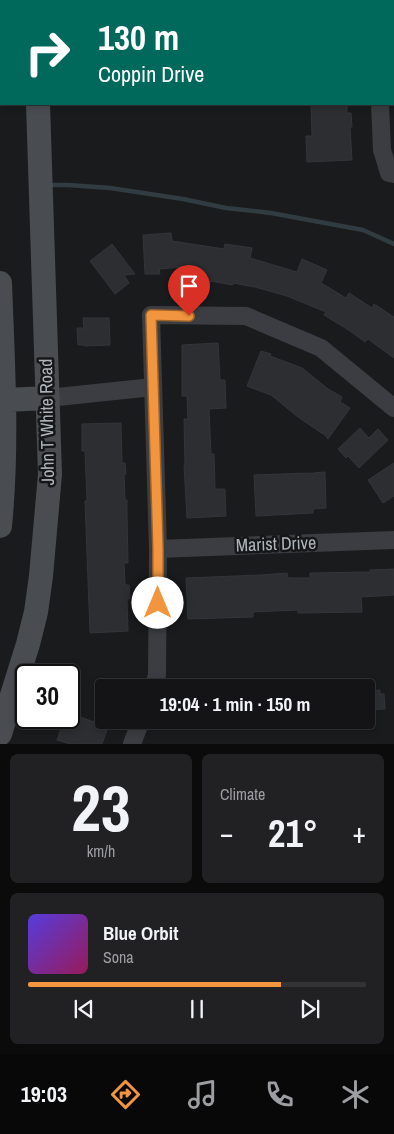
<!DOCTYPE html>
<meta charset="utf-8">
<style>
body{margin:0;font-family:"Archivo Narrow",sans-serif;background:#212123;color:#f1f3f6;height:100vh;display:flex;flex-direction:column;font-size:19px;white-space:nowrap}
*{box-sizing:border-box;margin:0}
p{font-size:16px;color:#9d9ea1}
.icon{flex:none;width:28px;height:28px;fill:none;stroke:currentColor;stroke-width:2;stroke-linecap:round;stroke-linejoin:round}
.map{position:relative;height:744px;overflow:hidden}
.details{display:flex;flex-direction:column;gap:10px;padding:10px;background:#0b0b0c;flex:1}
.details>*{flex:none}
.guide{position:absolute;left:0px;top:0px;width:395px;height:105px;box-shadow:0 2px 8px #0003,0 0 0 1px #333335;background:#00695c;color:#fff;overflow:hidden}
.speed{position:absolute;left:15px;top:664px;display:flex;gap:10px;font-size:25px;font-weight:700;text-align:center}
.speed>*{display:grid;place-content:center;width:65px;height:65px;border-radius:50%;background:#141416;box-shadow:0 2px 8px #0003,0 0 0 1px #333335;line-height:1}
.speed .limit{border:2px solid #111;border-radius:8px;background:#fff;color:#111}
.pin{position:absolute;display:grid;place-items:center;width:42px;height:42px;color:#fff;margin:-51px -21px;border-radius:50% 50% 50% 0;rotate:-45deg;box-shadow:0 0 5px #0007}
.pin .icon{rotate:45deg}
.me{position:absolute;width:55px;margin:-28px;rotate:0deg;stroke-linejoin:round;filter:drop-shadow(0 0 4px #0008)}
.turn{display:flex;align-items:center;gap:18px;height:105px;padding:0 15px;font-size:22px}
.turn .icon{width:65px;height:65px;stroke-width:2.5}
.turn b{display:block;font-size:35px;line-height:42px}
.big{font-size:38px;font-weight:800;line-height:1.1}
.details .card{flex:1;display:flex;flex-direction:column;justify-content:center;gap:8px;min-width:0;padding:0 18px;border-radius:8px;background:#212123}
.details .dial{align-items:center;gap:0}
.dial b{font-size:65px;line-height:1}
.song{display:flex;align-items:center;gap:15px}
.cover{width:60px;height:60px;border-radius:8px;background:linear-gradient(135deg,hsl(250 70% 55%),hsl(330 70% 35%))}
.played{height:5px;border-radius:2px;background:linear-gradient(90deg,#f1963e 75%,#333335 75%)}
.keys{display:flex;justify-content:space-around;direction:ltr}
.heat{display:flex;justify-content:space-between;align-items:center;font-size:28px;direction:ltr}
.details .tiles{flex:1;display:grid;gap:10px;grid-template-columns:1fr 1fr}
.card:last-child{grid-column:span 2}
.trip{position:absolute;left:95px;top:679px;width:280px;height:50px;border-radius:5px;background:#141416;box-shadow:0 2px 8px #0003,0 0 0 1px #333335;font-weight:800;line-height:50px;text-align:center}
.tabs{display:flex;height:80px;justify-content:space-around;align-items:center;background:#080809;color:#9d9ea1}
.tabs .icon{width:35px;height:35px}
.tabs .active{color:#f1963e}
.tabs b{font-size:22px;color:#f1f3f6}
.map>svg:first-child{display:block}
</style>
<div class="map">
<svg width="394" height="744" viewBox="0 0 394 744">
<rect width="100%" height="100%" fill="#1a1b1d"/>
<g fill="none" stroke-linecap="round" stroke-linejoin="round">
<path stroke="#303c41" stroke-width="4.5" d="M 49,185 L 68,185 L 110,188 L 183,199 L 226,208 L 271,213 L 363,230 L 394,244"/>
</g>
<path fill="#2d2e31" stroke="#343539" d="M 311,104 L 347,104 L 347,113 L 351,113 L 352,127 L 350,127 L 352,160 L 307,162 L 306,136 L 312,136 Z
M 171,233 L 172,241 L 224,249 L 225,244 L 252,248 L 250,258 L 297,272 L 302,259 L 327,270 L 321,283 L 346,298 L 349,293 L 372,308 L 374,304 L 394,317 L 394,358 L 368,339 L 365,342 L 350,331 L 324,315 L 326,312 L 287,296 L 255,287 L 233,283 L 233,285 L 210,281 L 210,284 L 182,281 L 184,267 L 159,269 L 160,274 L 145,274 L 143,235 Z
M 112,244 L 135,274 L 124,275 L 129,283 L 115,294 L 90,261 Z
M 83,318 L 109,318 L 110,345 L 84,346 L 84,345 L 78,345 L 77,328 L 84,328 Z
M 218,343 L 220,380 L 225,380 L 226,408 L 209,409 L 211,454 L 214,454 L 215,489 L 225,489 L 226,516 L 187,518 L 184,465 L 185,465 L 184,419 L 188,419 L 187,396 L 182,396 L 182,345 Z
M 261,351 L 271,354 L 270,356 L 302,368 L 328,389 L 342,397 L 340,402 L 350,408 L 328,439 L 323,433 L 323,434 L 298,417 L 271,395 L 247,386 Z
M 121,423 L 122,463 L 125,463 L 126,474 L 124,474 L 125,500 L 127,500 L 127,514 L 128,563 L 124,563 L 125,585 L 129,585 L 130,599 L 127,599 L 128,631 L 90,633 L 85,501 L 87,501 L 85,451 L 82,451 L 82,424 Z
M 360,428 L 369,438 L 378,429 L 388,440 L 359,468 L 348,456 L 346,458 L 338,449 Z
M 394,463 L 394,496 L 383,503 L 368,480 Z
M 325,472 L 326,508 L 313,509 L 313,513 L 256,516 L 254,475 L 311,473 L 312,474 L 313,473 Z
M 394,569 L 394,595 L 361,597 L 362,612 L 298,613 L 298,610 L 253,612 L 253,617 L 188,619 L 186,578 L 261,575 L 287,573 L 288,578 L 310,578 L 310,573 L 370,572 L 370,570 Z
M 380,690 L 380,694 L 384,694 L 385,709 L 366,710 L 366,691 Z
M 69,713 L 108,727 L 102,744 L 70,744 L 57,740 L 65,718 L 69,718 Z"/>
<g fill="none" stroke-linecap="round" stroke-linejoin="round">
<path stroke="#3b3d42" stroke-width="18" d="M 131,0 L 131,1
M 374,0 L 374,1
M 380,104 L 382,150 L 389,173 L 394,174
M 48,398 L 153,387
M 158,549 L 394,540
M 153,688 L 157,675 L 158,549 L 151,315 L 246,316 L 321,348 L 394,408
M 132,744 L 141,720"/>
<path stroke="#494d52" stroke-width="24" d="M 36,0 L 36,1
M 0,85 L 1,85
M 0,283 C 3,364 8,445 0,526
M 5,400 L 48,398
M 0,734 L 28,644 L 36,612 L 41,576 L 50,474 L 38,104"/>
</g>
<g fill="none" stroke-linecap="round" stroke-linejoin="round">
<g stroke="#9d6228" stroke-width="12">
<path id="route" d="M 158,603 L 158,548 L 151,315 L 189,316"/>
</g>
<use href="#route" stroke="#f1963e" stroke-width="9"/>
</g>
<g text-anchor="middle" stroke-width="5" stroke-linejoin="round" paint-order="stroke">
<g font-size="18" fill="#adb4bc" stroke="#151618">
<text transform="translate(47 422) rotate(-91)" y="6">John T White Road</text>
<text transform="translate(276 544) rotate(-2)" y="6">Marist Drive</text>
</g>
</g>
</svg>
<div class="speed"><div class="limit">30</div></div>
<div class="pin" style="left:189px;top:316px;background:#d93025"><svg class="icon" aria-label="arrive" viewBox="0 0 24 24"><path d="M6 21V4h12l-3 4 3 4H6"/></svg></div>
<svg class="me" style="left:158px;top:603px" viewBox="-20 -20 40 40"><circle r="19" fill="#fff"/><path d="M0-13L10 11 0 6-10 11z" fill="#f1963e"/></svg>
<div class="trip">19:04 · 1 min · 150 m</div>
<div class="guide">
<div class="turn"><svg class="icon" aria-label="right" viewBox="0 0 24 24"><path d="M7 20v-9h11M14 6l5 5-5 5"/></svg><div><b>130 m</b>Coppin Drive</div></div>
</div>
</div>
<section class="details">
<div class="tiles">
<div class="card dial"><b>23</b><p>km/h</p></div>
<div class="card"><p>Climate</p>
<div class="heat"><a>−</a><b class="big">21°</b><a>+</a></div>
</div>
<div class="card">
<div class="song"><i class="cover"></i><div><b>Blue Orbit</b><p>Sona</p></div></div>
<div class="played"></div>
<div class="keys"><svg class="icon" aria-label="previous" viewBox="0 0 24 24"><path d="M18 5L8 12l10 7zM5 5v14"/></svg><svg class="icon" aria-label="pause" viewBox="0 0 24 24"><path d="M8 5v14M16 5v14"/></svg><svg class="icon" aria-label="next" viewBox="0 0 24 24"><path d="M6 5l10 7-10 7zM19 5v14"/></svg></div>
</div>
</div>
</section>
<nav class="tabs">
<b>19:03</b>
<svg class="icon active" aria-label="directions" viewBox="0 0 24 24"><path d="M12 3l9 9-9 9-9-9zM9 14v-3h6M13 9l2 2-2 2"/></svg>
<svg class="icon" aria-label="music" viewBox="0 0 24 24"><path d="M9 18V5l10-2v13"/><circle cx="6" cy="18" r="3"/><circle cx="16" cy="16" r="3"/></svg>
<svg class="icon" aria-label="phone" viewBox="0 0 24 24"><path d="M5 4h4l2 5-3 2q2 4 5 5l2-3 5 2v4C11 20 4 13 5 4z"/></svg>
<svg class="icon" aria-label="climate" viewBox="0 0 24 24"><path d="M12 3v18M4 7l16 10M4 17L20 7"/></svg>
</nav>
